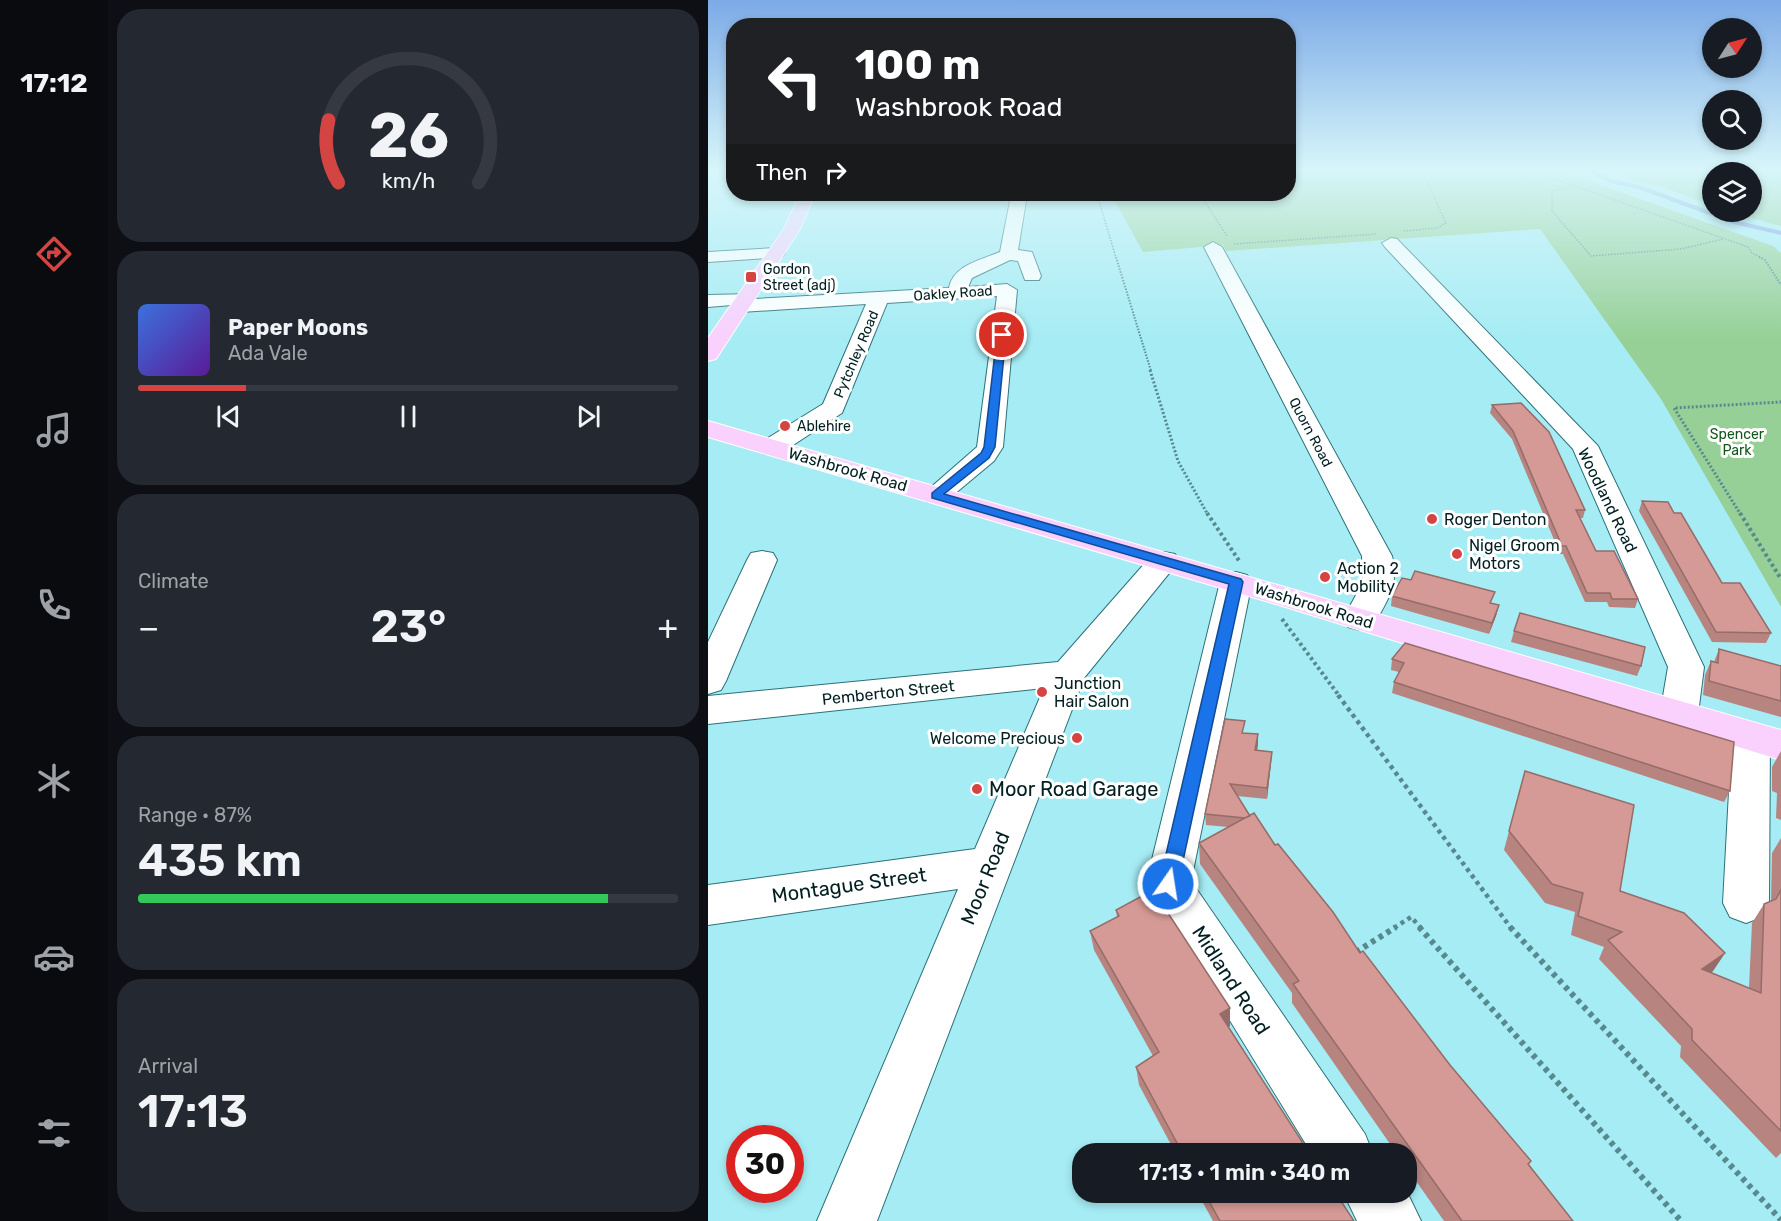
<!DOCTYPE html>
<meta charset="utf-8">
<style>
body{margin:0;font-family:Rubik,sans-serif;background:#242831;color:#f1f3f6;height:100vh;display:flex;flex-direction:column;font-size:22px;white-space:nowrap}
*{box-sizing:border-box;margin:0}
p{font-size:20px;color:#9ea1a6}
.icon{flex:none;width:33px;height:33px;fill:none;stroke:currentColor;stroke-width:2;stroke-linecap:round;stroke-linejoin:round}
.map{position:relative;flex:1;overflow:hidden}
.sheet{display:flex;flex-direction:column;gap:9px;padding:9px;background:#0d0f14;width:600px}
.sheet>*{flex:none}
.banner{position:absolute;left:18px;top:18px;width:570px;height:183px;border-radius:24px;box-shadow:0 3px 9px #0003;background:#202124;color:#fff;overflow:hidden}
.needle{width:39px;rotate:54deg}
.controls{position:absolute;left:994px;top:18px;display:grid;gap:12px}
.controls a{display:grid;place-items:center;width:60px;height:60px;border-radius:50%;background:#171b24;box-shadow:0 3px 9px #0003;font-size:30px}
.speed{position:absolute;left:18px;top:1125px;display:flex;gap:12px;font-size:30px;font-weight:700;text-align:center}
.speed>*{display:grid;place-content:center;width:78px;height:78px;border-radius:50%;background:#171b24;box-shadow:0 3px 9px #0003;line-height:1}
.speed .limit{border:9px solid #d22;background:#fff;color:#111}
.pin{position:absolute;display:grid;place-items:center;width:51px;height:51px;color:#fff;margin:-26px;border:3px solid #fff;border-radius:50%;box-shadow:0 2px 6px #0007}
.me{position:absolute;width:66px;margin:-33px;rotate:13deg;stroke-linejoin:round;filter:drop-shadow(0 0 4px #0008)}
.turn{display:flex;align-items:center;gap:21px;height:126px;padding:0 30px;font-size:27px}
.turn .icon{width:78px;height:78px;stroke-width:2.5}
.turn b{display:block;font-size:42px;line-height:51px}
.then{display:flex;align-items:center;height:57px;padding:0 30px;background:#0003;gap:12px;font-size:22px}
.big{font-size:45px;font-weight:600;line-height:1.1}
.sheet .tile{flex:1;display:flex;flex-direction:column;justify-content:center;gap:9px;min-width:0;padding:0 21px;border-radius:24px;background:#242831}
.sheet .dial{align-items:center;gap:0}
.dial svg{height:156px;overflow:visible;fill:none;stroke:#363941;stroke-width:7;stroke-linecap:round;text-anchor:middle}
.dial text{fill:#f1f3f6;stroke:none}
.song{display:flex;align-items:center;gap:18px}
.cover{width:72px;height:72px;border-radius:9px;background:linear-gradient(135deg,hsl(220 70% 55%),hsl(270 70% 35%))}
.played{height:6px;border-radius:3px;background:linear-gradient(90deg,#d34443 20%,#363941 20%)}
.keys{display:flex;justify-content:space-around;direction:ltr}
.heat{display:flex;justify-content:space-between;align-items:center;font-size:33px;direction:ltr}
.charge{height:9px;border-radius:4px;background:linear-gradient(90deg,#34c759 87%,#363941 0)}
.trip{position:absolute;left:364px;top:1143px;width:345px;height:60px;border-radius:24px;background:#171b24;box-shadow:0 3px 9px #0003;font-weight:600;line-height:60px;text-align:center}
main{display:flex;flex:1;min-height:0}
.dock{display:flex;flex-direction:column;width:108px;justify-content:space-around;align-items:center;background:#090b0e;color:#9ea1a6}
.dock .icon{width:42px;height:42px}
.dock .selected{color:#d34443}
.dock b{font-size:27px;color:#f1f3f6}
.map>svg:first-child{display:block}
</style>
<main>
<nav class="dock">
<b>17:12</b>
<svg class="icon selected" aria-label="directions" viewBox="0 0 24 24"><path d="M12 3l9 9-9 9-9-9zM9 14v-3h6M13 9l2 2-2 2"/></svg>
<svg class="icon" aria-label="music" viewBox="0 0 24 24"><path d="M9 18V5l10-2v13"/><circle cx="6" cy="18" r="3"/><circle cx="16" cy="16" r="3"/></svg>
<svg class="icon" aria-label="phone" viewBox="0 0 24 24"><path d="M5 4h4l2 5-3 2q2 4 5 5l2-3 5 2v4C11 20 4 13 5 4z"/></svg>
<svg class="icon" aria-label="climate" viewBox="0 0 24 24"><path d="M12 3v18M4 7l16 10M4 17L20 7"/></svg>
<svg class="icon" aria-label="car" viewBox="0 0 24 24"><path d="M5 17H2v-5l4-1 3-4h7l3 4 3 1v5h-3M9 17h6M6 11h13"/><circle cx="7" cy="17" r="2"/><circle cx="17" cy="17" r="2"/></svg>
<svg class="icon" aria-label="filters" viewBox="0 0 24 24"><path d="M4 7h16M4 17h16"/><circle cx="9" cy="7" r="2"/><circle cx="15" cy="17" r="2"/></svg>
</nav>
<section class="sheet">
<div class="tile dial"><svg viewBox="0 0 100 80">
<path d="M14 69A42 42 0 1 1 86 69"/>
<path d="M14 69A42 42 0 0 1 9 37" stroke="#d34443"/>
<text x="50" y="56" font-size="32" font-weight="700">26</text>
<text x="50" y="72" font-size="11">km/h</text>
</svg></div>
<div class="tile">
<div class="song"><i class="cover"></i><div><b>Paper Moons</b><p>Ada Vale</p></div></div>
<div class="played"></div>
<div class="keys"><svg class="icon" aria-label="previous" viewBox="0 0 24 24"><path d="M18 5L8 12l10 7zM5 5v14"/></svg><svg class="icon" aria-label="pause" viewBox="0 0 24 24"><path d="M8 5v14M16 5v14"/></svg><svg class="icon" aria-label="next" viewBox="0 0 24 24"><path d="M6 5l10 7-10 7zM19 5v14"/></svg></div>
</div>
<div class="tile"><p>Climate</p>
<div class="heat"><a>−</a><b class="big">23°</b><a>+</a></div>
</div>
<div class="tile"><p>Range · 87%</p><b class="big">435 km</b><div class="charge"></div></div>
<div class="tile"><p>Arrival</p><b class="big">17:13</b></div>
</section>
<div class="map">
<svg width="1073" height="1221" viewBox="0 0 1073 1221">
<rect width="100%" height="100%" fill="#a6ecf4"/>
<path fill="#96d097" d="M 581,168 L 844,168 L 1065,246 L 1073,253 L 1073,607 L 953,399 L 832,229 L 518,251 L 515,245 L 435,252 L 403,194 L 580,194 Z
M 1073,168 L 1073,226 L 1021,212 L 1044,212 L 1044,172 L 1005,172 L 1005,206 L 955,187 L 919,179 L 892,168 Z"/>
<g fill="none" stroke-linecap="round" stroke-linejoin="round">
<path stroke="#7b9ce3" stroke-width="4" d="M 878,168 L 902,181 L 931,187 L 1026,222 L 1073,233"/>
<g stroke="#2a7179" stroke-width="2">
<path id="minor" d="M 310,196 L 318,201 L 310,250 L 324,252 L 333,276 L 331,280 L 317,280 L 310,261 L 302,260 L 264,278 L 260,287 L 299,284 L 309,290 L 295,447 L 286,461 L 238,501 L 228,503 L 218,501 L 214,495 L 269,447 L 289,296 L 179,303 L 134,413 L 73,453 L 64,455 L 55,453 L 51,447 L 55,441 L 115,404 L 158,304 L 33,312 L 26,310 L 24,305 L 0,307 L 0,295 L 45,294 L 47,299 L 241,288 C 245,265 273,260 292,252 L 302,201 Z
M 683,238 L 689,239 L 890,446 L 996,667 L 990,714 L 984,724 L 971,728 L 958,724 L 952,714 L 960,667 L 865,449 L 677,247 L 674,243 Z
M 505,242 L 514,247 L 684,556 C 692,584 678,604 664,627 L 652,630 L 640,627 L 635,619 L 655,582 L 654,556 L 496,247 Z
M 68,248 L 74,249 L 77,253 L 74,257 L 0,262 L 0,252 Z
M 54,551 L 65,553 L 69,560 L 18,681 L 13,690 L 0,694 L 0,642 L 39,560 L 43,553 Z
M 456,552 L 467,554 L 471,561 L 376,678 L 169,1221 L 109,1221 L 250,889 L 0,925 L 0,885 L 267,849 L 336,688 L 0,724 L 0,696 L 350,662 L 445,554 Z
M 528,572 L 539,575 L 544,582 L 483,881 L 657,1134 L 665,1154 L 604,1154 L 438,884 L 512,582 L 517,575 Z
M 1043,722 L 1057,726 L 1062,736 L 1061,903 L 1054,917 L 1038,923 L 1022,917 L 1015,903 L 1024,736 L 1029,726 Z
M 635,1192 L 699,1192 L 713,1221 L 649,1221 Z"/>
</g>
<g stroke="#fff" stroke-width="2">
<path id="major" d="M 92,194 L 107,194 L 92,229 L 8,359 L 0,361 L 0,338 L 76,229 Z
M 0,421 L 1073,730 L 1073,760 L 571,605 L 0,437 Z"/>
</g>
<path stroke="#57898e" stroke-width="1.5" stroke-dasharray="1.5 1.5" stroke-linecap="butt" d="M 816,168 L 1040,247 L 1044,253 L 1054,258
M 864,187 L 844,191 L 844,211 L 883,256 L 973,249 L 1015,239
M 389,194 L 408,258
M 492,194 L 519,236
M 696,231 L 729,228 L 738,223 L 713,168
M 526,244 L 668,234"/>
<path stroke="#57898e" stroke-width="2" stroke-dasharray="1.5 1.5" stroke-linecap="butt" d="M 408,257 L 443,371
M 1051,257 L 1057,260 L 1073,285"/>
<path stroke="#57898e" stroke-width="3" stroke-dasharray="2 2" stroke-linecap="butt" d="M 442,370 L 470,461 L 500,515
M 1033,515 L 966,408 L 1073,402"/>
<path stroke="#57898e" stroke-width="4" stroke-dasharray="3 3" stroke-linecap="butt" d="M 499,513 L 532,562
M 1032,513 L 1073,579
M 574,619 L 632,697"/>
<path stroke="#57898e" stroke-width="4.5" stroke-dasharray="4 4" stroke-linecap="butt" d="M 630,695 L 803,928
M 686,928 L 703,917 L 713,928"/>
<path stroke="#57898e" stroke-width="6" stroke-dasharray="4.5 4.5" stroke-linecap="butt" d="M 711,927 L 973,1221
M 802,927 L 1073,1220
M 648,952 L 688,927"/>
<use href="#minor" fill="#fff" fill-rule="evenodd"/>
<use href="#major" fill="#fad0fd" fill-rule="evenodd"/>
</g>
<path fill="#b78480" d="M 784,405 L 877,510 L 875,518 L 872,518 L 888,551 L 930,599 L 927,608 L 901,607 L 899,602 L 877,602 L 855,554 L 852,554 L 804,439 L 782,413 Z
M 934,501 L 966,513 L 1014,583 L 1063,633 L 1058,643 L 1004,642 L 931,511 Z
M 684,596 L 784,603 L 791,605 L 788,616 L 781,634 L 683,606 Z
M 806,631 L 933,666 L 929,676 L 803,642 Z
M 697,643 L 1022,791 L 1016,802 L 684,693 L 686,682 L 691,672 L 683,670 L 684,659 Z
M 1011,649 L 1073,666 L 1073,717 L 995,695 L 997,675 L 1003,661 L 1006,662 Z
M 536,733 L 550,734 L 549,750 L 564,752 L 563,763 L 559,799 L 529,796 L 542,816 L 567,845 L 652,953 L 742,1065 L 823,1161 L 821,1165 L 865,1221 L 736,1221 L 699,1168 L 699,1154 L 689,1154 L 584,1003 L 584,993 L 492,864 L 491,843 L 520,827 L 498,825 L 497,814 Z
M 1073,751 L 1073,820 L 1068,818 L 1069,793 L 1064,791 L 1064,767 Z
M 817,771 L 912,891 L 1017,953 L 1005,971 L 1003,973 L 1041,988 L 1044,923 L 1056,904 L 1063,902 L 1064,853 L 1073,838 L 1073,1153 L 1068,1158 L 972,1057 L 973,1046 L 891,959 L 896,947 L 863,935 L 867,912 L 837,903 L 796,850 Z
M 408,910 L 522,1026 L 521,1027 L 602,1154 L 468,1154 L 431,1085 L 428,1067 L 445,1056 L 386,950 L 382,931 L 409,917 Z
M 489,1192 L 627,1192 L 646,1221 L 505,1221 Z"/>
<path fill="#956c68" d="M 791,605 L 788,616 L 781,634 L 784,623 Z
M 550,734 L 550,745 L 547,761 L 547,750 Z
M 564,752 L 563,763 L 559,799 L 559,788 Z
M 1017,953 L 1005,971 L 982,987 L 994,969 Z
M 522,1008 L 522,1026 L 513,1032 L 512,1014 Z"/>
<path fill="#d59a95" stroke="#956c68" stroke-width="1.5" d="M 813,403 L 841,432 L 877,510 L 868,510 L 888,551 L 906,551 L 930,599 L 904,599 L 902,593 L 879,593 L 858,546 L 854,546 L 805,431 L 784,405 Z
M 934,501 L 960,502 L 966,513 L 973,513 L 1014,583 L 1032,583 L 1063,633 L 1008,632 Z
M 707,571 L 787,592 L 782,603 L 791,605 L 784,623 L 684,596 L 694,578 L 703,580 Z
M 812,613 L 937,647 L 933,666 L 806,631 Z
M 697,643 L 1026,742 L 1022,791 L 686,682 L 696,663 L 684,659 Z
M 1011,649 L 1073,666 L 1073,701 L 1001,681 L 1003,661 L 1010,663 Z
M 517,719 L 537,721 L 534,733 L 550,734 L 547,750 L 564,752 L 559,788 L 522,784 L 542,816 L 537,818 L 497,814 Z
M 817,771 L 926,805 L 912,891 L 976,913 L 1017,953 L 994,969 L 1053,993 L 1056,904 L 1068,899 L 1073,890 L 1073,1131 L 984,1040 L 984,1029 L 900,940 L 914,932 L 870,916 L 875,893 L 844,884 L 801,831 Z
M 546,813 L 567,845 L 570,844 L 625,912 L 652,953 L 655,951 L 742,1065 L 823,1161 L 820,1164 L 865,1221 L 754,1221 L 585,984 L 591,981 L 491,843 Z
M 445,890 L 522,1008 L 512,1014 L 602,1154 L 475,1154 L 428,1067 L 451,1052 L 382,931 L 411,916 L 408,910 Z
M 496,1192 L 627,1192 L 646,1221 L 512,1221 Z"/>
<linearGradient id="sky" x2="0" y2="1"><stop stop-color="#7caae6"/><stop offset="0.5" stop-color="#d7f6fa"/><stop offset="1" stop-color="#d7f6fa" stop-opacity="0"/></linearGradient>
<rect width="1073" height="339" fill="url(#sky)"/>
<path fill="#1a73e8" stroke="#114b97" stroke-width="1.5" d="M 294,332 L 298,335 L 287,447 L 281,458 L 236,494 L 533,579 L 535,582 L 470,884 L 467,889 L 460,892 L 454,889 L 451,884 L 521,584 L 224,498 L 224,493 L 273,453 L 276,447 L 289,335 Z"/>
<g fill="#d34443" stroke="#fff" stroke-width="2">
<rect x="37" y="271" width="12" height="12" rx="3"/>
<circle cx="77" cy="426" r="6"/>
<circle cx="724" cy="519" r="6"/>
<circle cx="749" cy="554" r="6"/>
<circle cx="617" cy="577" r="6"/>
<circle cx="334" cy="692" r="6"/>
<circle cx="369" cy="738" r="6"/>
<circle cx="269" cy="789" r="6"/>
</g>
<g text-anchor="middle" stroke-width="6" stroke-linejoin="round" paint-order="stroke">
<g font-size="14" fill="#021f22" stroke="#fff" text-anchor="start">
<text x="55" y="274">Gordon<tspan x="55" dy="16">Street (adj)</tspan></text>
<text x="89" y="431">Ablehire</text>
</g>
<g font-size="14" fill="#021f22" stroke="#fff">
<text transform="translate(245 293) rotate(-4)" y="5">Oakley Road</text>
<text transform="translate(148 354) rotate(-67)" y="5">Pytchley Road</text>
<text transform="translate(603 432) rotate(62)" y="5">Quorn Road</text>
</g>
<g font-size="14" fill="#13561a" stroke="#fff">
<text x="1029" y="439">Spencer<tspan x="1029" dy="16">Park</tspan></text>
</g>
<g font-size="16" fill="#021f22" stroke="#fff">
<text transform="translate(140 469) rotate(16)" y="6">Washbrook Road</text>
<text transform="translate(900 500) rotate(64)" y="6">Woodland Road</text>
<text transform="translate(606 605) rotate(17)" y="6">Washbrook Road</text>
<text transform="translate(180 692) rotate(-6)" y="6">Pemberton Street</text>
</g>
<g font-size="16" fill="#021f22" stroke="#fff" text-anchor="start">
<text x="736" y="525">Roger Denton</text>
<text x="761" y="551">Nigel Groom<tspan x="761" dy="18">Motors</tspan></text>
<text x="629" y="574">Action 2<tspan x="629" dy="18">Mobility</tspan></text>
<text x="346" y="689">Junction<tspan x="346" dy="18">Hair Salon</tspan></text>
<text x="357" y="744" text-anchor="end">Welcome Precious</text>
</g>
<g font-size="20" fill="#021f22" stroke="#fff" text-anchor="start">
<text x="281" y="796">Moor Road Garage</text>
</g>
<g font-size="20" fill="#021f22" stroke="#fff">
<text transform="translate(277 878) rotate(-68)" y="7">Moor Road</text>
<text transform="translate(141 885) rotate(-8)" y="7">Montague Street</text>
<text transform="translate(523 980) rotate(57)" y="7">Midland Road</text>
</g>
</g>
</svg>
<div class="controls">
<a><svg class="needle" viewBox="-14 -14 28 28"><path d="M0-13l5 13h-10z" fill="#e53935"/><path d="M0 13l5-13h-10z" fill="#9ea1a6"/></svg></a>
<a><svg class="icon" aria-label="search" viewBox="0 0 24 24"><circle cx="10" cy="10" r="6"/><path d="M15 15l6 6"/></svg></a>
<a><svg class="icon" aria-label="layers" viewBox="0 0 24 24"><path d="M12 4l9 5-9 5-9-5zM3 14l9 5 9-5"/></svg></a>
</div>
<div class="speed"><div class="limit">30</div></div>
<div class="pin" style="left:294px;top:335px;background:#d93025"><svg class="icon" aria-label="arrive" viewBox="0 0 24 24"><path d="M6 21V4h12l-3 4 3 4H6"/></svg></div>
<svg class="me" style="left:460px;top:884px" viewBox="-20 -20 40 40"><circle r="17" fill="#1a73e8" stroke="#fff" stroke-width="3"/><path d="M0-11L8 9 0 5-8 9z" fill="#fff"/></svg>
<div class="trip">17:13 · 1 min · 340 m</div>
<div class="banner">
<div class="turn"><svg class="icon" aria-label="left" viewBox="0 0 24 24"><path d="M17 20v-9H6M10 6l-5 5 5 5"/></svg><div><b>100 m</b>Washbrook Road</div></div>
<div class="then">Then<svg class="icon" aria-label="right" viewBox="0 0 24 24"><path d="M7 20v-9h11M14 6l5 5-5 5"/></svg></div>
</div>
</div>
</main>
